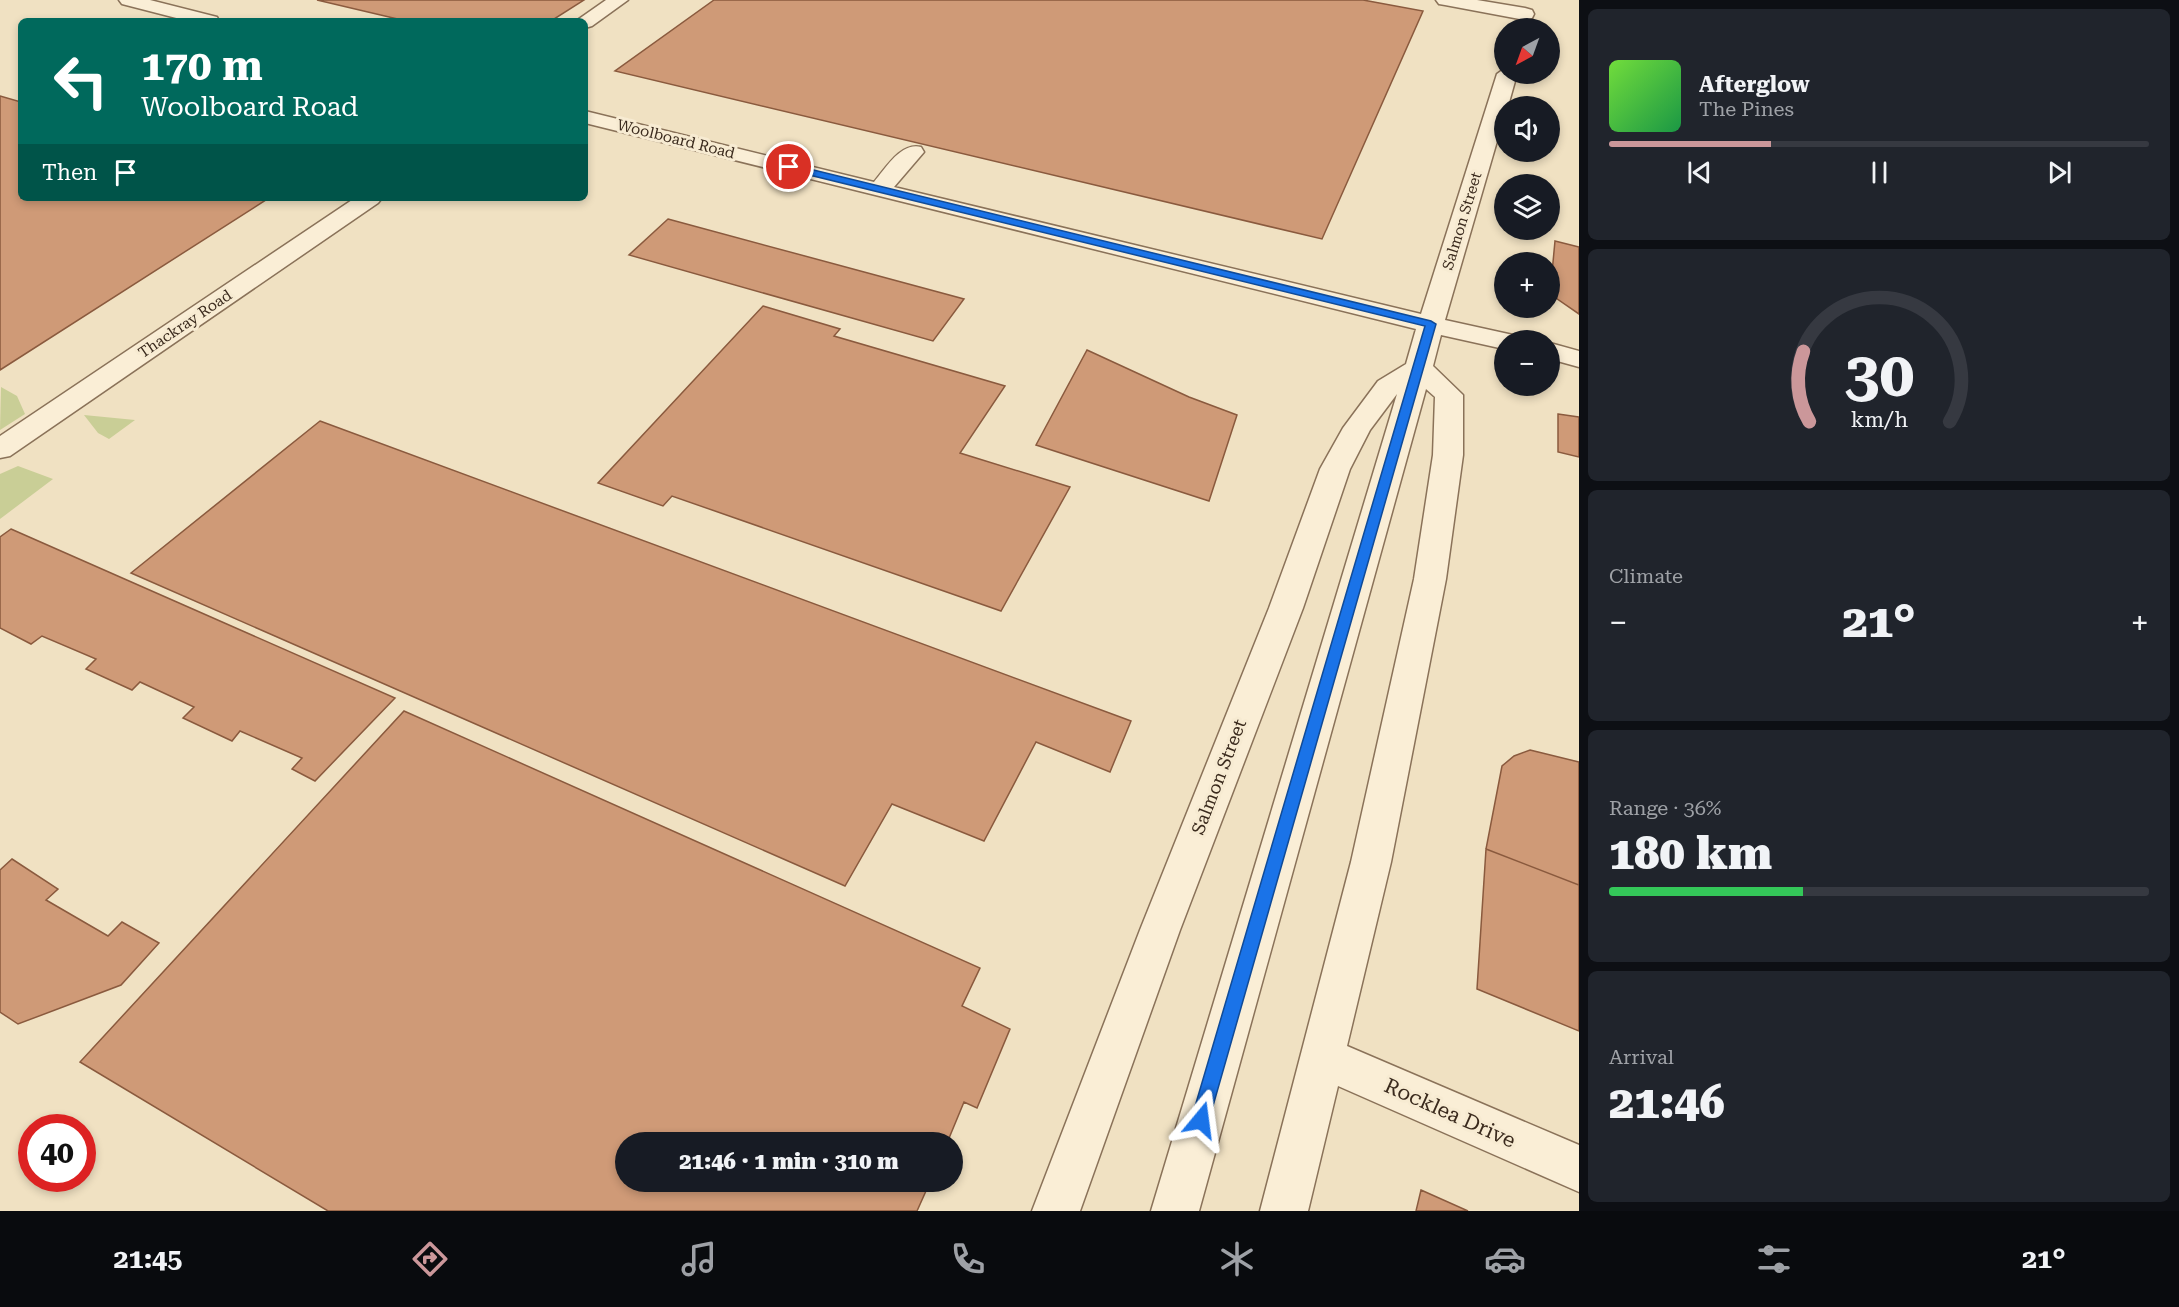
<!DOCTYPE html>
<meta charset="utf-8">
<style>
body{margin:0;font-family:"Roboto Serif",serif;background:#20242c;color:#f1f3f6;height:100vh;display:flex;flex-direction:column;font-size:22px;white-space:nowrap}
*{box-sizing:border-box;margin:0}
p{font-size:20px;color:#9ea1a6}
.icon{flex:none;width:33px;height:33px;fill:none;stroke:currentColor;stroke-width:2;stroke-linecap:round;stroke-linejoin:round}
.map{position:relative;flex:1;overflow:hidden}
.side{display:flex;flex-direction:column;gap:9px;padding:9px;background:#0d0f14;width:600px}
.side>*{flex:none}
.top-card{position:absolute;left:18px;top:18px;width:570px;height:183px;border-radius:9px;box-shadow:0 3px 9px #0003;background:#00695c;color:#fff;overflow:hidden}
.needle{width:39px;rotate:221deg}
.fabs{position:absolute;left:1494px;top:18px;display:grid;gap:12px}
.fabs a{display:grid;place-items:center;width:66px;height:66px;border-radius:50%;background:#171b24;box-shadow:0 3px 9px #0003;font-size:30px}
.speed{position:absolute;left:18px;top:1114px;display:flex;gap:12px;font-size:30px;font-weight:700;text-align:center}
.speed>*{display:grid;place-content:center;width:78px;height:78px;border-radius:50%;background:#171b24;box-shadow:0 3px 9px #0003;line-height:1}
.speed .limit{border:9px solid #d22;background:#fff;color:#111}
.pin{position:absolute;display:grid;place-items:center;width:51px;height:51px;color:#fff;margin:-26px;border:3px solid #fff;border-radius:50%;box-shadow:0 2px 6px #0007}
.me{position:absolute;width:66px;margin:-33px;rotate:16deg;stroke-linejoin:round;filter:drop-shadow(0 0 4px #0008)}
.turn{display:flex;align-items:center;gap:21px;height:126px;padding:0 24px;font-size:27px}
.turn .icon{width:78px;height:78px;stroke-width:2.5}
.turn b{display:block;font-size:42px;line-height:51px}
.then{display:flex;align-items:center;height:57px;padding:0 24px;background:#0003;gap:12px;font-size:22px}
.big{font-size:45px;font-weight:800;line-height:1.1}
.side .widget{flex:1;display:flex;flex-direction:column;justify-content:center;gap:9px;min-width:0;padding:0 21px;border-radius:9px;background:#20242c}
.side .dial{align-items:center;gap:0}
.dial svg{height:156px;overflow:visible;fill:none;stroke:#363941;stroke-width:7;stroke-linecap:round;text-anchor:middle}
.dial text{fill:#f1f3f6;stroke:none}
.song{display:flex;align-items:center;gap:18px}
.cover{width:72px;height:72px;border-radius:9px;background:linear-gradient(135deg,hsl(100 70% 55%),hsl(140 70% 35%))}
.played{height:6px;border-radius:3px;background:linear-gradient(90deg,#cb979a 30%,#363941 30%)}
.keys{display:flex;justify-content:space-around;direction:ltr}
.heat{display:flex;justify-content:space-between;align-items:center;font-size:33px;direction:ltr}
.charge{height:9px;border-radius:4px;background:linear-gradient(90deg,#34c759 36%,#363941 0)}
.trip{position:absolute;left:615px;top:1132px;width:348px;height:60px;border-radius:30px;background:#171b24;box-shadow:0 3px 9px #0003;font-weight:800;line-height:60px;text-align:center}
.menu{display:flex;height:96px;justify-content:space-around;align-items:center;background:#090b0e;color:#9ea1a6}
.menu .icon{width:42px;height:42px}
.menu .on{color:#cb979a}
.menu b{font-size:27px;color:#f1f3f6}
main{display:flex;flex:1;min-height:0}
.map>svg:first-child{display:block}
</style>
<main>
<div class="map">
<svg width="1579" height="1211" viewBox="0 0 1579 1211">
<rect width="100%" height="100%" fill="#f0e1c2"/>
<path fill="#c9ce96" d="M 1,387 L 17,396 L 25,414 L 0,430 Z
M 84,415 L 135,420 L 109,439 L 98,433 Z
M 18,466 L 53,479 L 0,519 L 0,474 Z"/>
<path fill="#cf9a77" stroke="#8a5a3e" stroke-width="1.5" d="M 317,0 L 584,0 L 551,21 L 406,21 Z
M 714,0 L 1363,0 L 1423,11 L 1322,239 L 615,71 Z
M 0,96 L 21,102 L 21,198 L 269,198 L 0,370 Z
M 668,219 L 964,299 L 933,341 L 629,255 Z
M 1555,241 L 1579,247 L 1579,314 L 1550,294 Z
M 763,306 L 840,329 L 834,336 L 1005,386 L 960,453 L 1070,487 L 1001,611 L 672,496 L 663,506 L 598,483 Z
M 1087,350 L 1189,397 L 1237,415 L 1209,501 L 1036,445 Z
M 1558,414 L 1579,417 L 1579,457 L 1558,452 Z
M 320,421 L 1131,721 L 1110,772 L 1036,742 L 984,841 L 892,804 L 845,886 L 131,573 Z
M 11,529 L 395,698 L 315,781 L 292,769 L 302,758 L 240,731 L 232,741 L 183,718 L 194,707 L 140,682 L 132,690 L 86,669 L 96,659 L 42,636 L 31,644 L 0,628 L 0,537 Z
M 404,711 L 980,968 L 962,1006 L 1010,1029 L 977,1108 L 964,1102 L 947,1143 L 626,1143 L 626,1182 L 930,1182 L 917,1211 L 328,1211 L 80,1062 Z
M 1530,750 L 1579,762 L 1579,885 L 1486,849 L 1502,766 L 1514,756 Z
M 1486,849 L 1579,885 L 1579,1031 L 1477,989 Z
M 12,859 L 58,889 L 46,900 L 108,936 L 122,922 L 159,943 L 121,985 L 18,1024 L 0,1012 L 0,870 Z
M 1421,1190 L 1468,1211 L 1416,1211 Z"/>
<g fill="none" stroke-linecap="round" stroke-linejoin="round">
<g stroke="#8a7259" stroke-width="3">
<path id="minor" d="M 119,0 L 150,0 L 217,17 L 219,21 L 188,21 L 122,4 Z
M 606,0 L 628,0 L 592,26 L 585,28 L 585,21 L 576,21 Z
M 1436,0 L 1477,0 L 1525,8 L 1532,10 L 1534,14 L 1532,18 L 1525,20 L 1445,5 L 1439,4 Z
M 1504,69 L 1504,74 L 1517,74 L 1508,106 L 1504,106 L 1504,117 L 1445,320 L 1513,335 L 1517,340 L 1504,340 L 1504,349 L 1441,335 L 1433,366 L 1463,395 L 1463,455 L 1446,579 L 1391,862 L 1347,1046 L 1579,1145 L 1579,1192 L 1338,1086 L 1308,1211 L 1260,1211 L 1351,862 L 1414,579 L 1433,455 L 1435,397 L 1426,389 L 1199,1211 L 1151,1211 L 1397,394 L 1370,430 L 1350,469 L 1303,608 L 1180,930 L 1080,1211 L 1032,1211 L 1140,930 L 1269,608 L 1320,469 L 1343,428 L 1378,381 L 1406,364 L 1416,329 L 585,123 L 585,111 L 874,182 C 886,168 901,142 921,147 L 924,152 L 894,187 L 1421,314 L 1497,74 Z
M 355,198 L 382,198 L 378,203 L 10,456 L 0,458 L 0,436 Z
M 1550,343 L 1579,351 L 1579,367 L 1550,359 Z"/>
</g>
<use href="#minor" fill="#faeed6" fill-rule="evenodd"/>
</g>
<path fill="#1a73e8" stroke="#114b97" stroke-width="1.5" d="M 789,164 L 1431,321 L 1436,324 L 1207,1127 L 1201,1129 L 1194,1127 L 1191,1120 L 1425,326 L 785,169 L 784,167 Z"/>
<g text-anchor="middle" stroke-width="6" stroke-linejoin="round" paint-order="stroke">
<g font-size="15" fill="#3a2a1d" stroke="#f7ebd2">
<text transform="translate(676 139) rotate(14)" y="5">Woolboard Road</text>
<text transform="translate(1462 221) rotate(-73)" y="5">Salmon Street</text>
<text transform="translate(185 324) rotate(-34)" y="5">Thackray Road</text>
</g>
<g font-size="18" fill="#3a2a1d" stroke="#f7ebd2">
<text transform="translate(1219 777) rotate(-69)" y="6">Salmon Street</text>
</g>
<g font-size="21" fill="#3a2a1d" stroke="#f7ebd2">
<text transform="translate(1450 1113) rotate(24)" y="7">Rocklea Drive</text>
</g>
</g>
</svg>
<div class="fabs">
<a><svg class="needle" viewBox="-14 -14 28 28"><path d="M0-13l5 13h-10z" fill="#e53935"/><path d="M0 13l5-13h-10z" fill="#9ea1a6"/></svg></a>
<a><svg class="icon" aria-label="sound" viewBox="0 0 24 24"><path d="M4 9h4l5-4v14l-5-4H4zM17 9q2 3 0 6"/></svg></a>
<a><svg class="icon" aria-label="layers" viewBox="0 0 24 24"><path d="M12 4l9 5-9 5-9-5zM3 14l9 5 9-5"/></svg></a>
<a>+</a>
<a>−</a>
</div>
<div class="speed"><div class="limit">40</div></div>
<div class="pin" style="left:789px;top:167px;background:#d93025"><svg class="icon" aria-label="arrive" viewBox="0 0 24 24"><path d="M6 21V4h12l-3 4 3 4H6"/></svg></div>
<svg class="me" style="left:1201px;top:1120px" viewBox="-20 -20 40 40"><path d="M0-17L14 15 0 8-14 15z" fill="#1a73e8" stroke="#fff" stroke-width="4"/></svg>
<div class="trip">21:46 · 1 min · 310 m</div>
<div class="top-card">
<div class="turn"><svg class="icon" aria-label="left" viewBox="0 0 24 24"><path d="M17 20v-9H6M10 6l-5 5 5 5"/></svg><div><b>170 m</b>Woolboard Road</div></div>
<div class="then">Then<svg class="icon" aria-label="arrive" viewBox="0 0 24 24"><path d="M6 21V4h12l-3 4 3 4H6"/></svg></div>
</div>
</div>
<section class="side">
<div class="widget">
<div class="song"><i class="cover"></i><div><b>Afterglow</b><p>The Pines</p></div></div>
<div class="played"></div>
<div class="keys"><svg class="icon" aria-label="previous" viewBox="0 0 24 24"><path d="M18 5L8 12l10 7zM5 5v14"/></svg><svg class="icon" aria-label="pause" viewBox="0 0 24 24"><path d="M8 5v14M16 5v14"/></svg><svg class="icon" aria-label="next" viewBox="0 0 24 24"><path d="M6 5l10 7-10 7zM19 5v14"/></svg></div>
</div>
<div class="widget dial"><svg viewBox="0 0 100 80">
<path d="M14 69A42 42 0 1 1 86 69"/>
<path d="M14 69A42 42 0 0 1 11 33" stroke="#cb979a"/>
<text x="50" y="56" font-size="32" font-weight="700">30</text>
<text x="50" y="72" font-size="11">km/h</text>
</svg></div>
<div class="widget"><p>Climate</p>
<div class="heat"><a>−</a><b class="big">21°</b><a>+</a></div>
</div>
<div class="widget"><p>Range · 36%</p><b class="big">180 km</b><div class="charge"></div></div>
<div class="widget"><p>Arrival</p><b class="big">21:46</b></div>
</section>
</main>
<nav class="menu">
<b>21:45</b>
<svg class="icon on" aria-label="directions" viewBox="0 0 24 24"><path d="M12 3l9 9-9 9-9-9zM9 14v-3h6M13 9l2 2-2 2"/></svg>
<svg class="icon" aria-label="music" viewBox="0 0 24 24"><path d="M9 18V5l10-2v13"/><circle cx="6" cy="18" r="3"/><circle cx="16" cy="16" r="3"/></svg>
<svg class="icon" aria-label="phone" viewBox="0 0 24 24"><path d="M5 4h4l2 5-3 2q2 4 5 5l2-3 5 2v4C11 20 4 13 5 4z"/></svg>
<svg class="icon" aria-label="climate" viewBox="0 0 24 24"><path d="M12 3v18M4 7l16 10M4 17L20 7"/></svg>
<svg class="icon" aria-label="car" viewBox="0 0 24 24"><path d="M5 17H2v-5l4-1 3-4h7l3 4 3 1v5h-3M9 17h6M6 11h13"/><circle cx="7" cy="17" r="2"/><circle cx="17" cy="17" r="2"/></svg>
<svg class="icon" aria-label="filters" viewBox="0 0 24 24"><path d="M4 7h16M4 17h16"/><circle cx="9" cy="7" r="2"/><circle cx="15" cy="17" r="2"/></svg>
<b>21°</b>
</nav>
